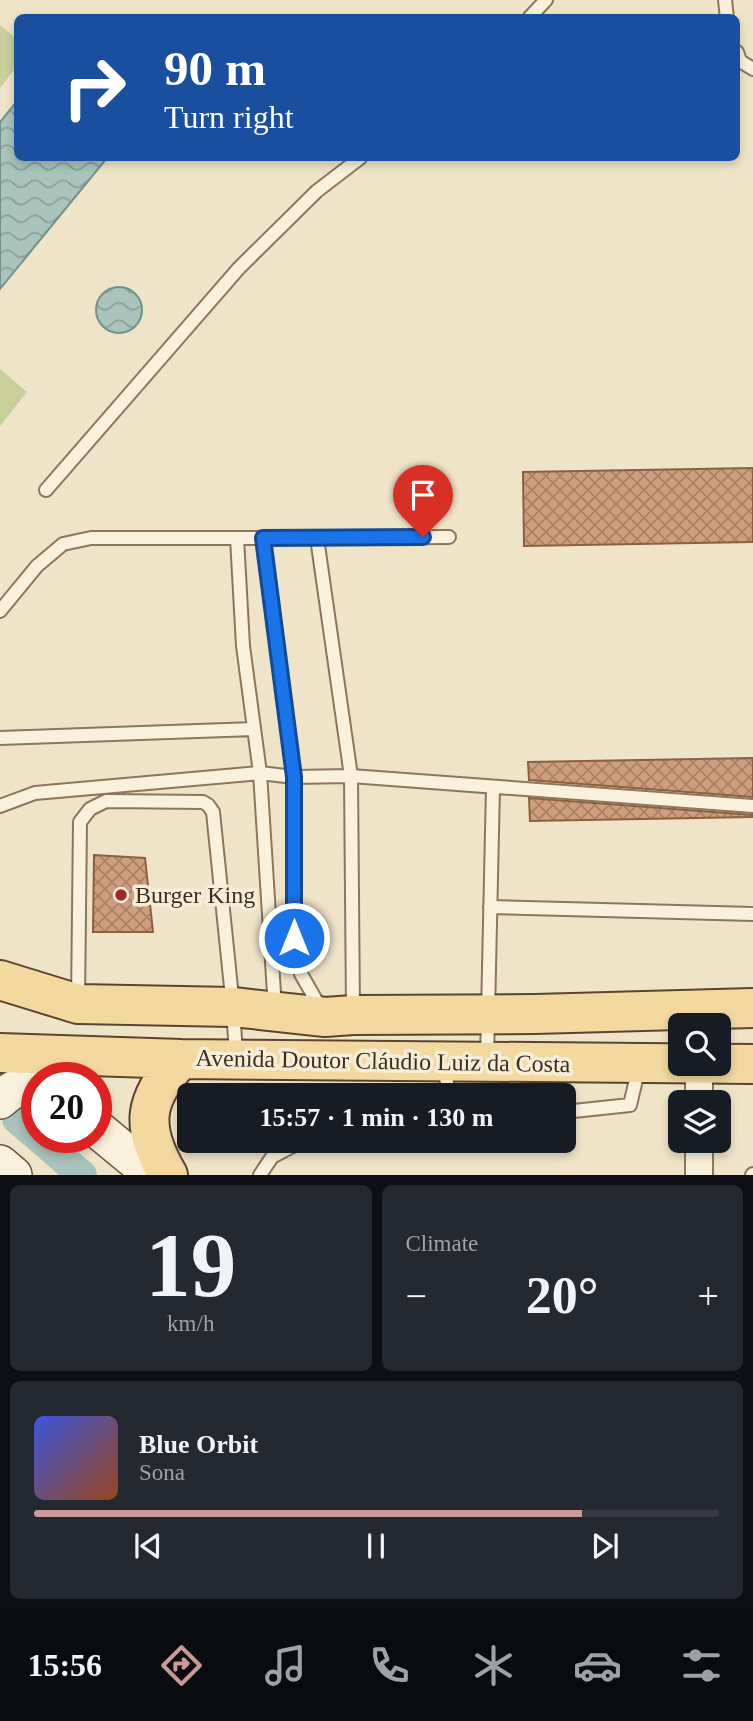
<!DOCTYPE html>
<meta charset="utf-8">
<style>
body{margin:0;font-family:"Times New Roman",serif;background:#242831;color:#f1f3f6;height:100vh;display:flex;flex-direction:column;font-size:26px;white-space:nowrap}
*{box-sizing:border-box;margin:0}
p{font-size:23px;color:#9ea1a6}
.icon{flex:none;width:38px;height:38px;fill:none;stroke:currentColor;stroke-width:2;stroke-linecap:round;stroke-linejoin:round}
.map{position:relative;height:1175px;overflow:hidden}
.drawer{display:flex;flex-direction:column;gap:10px;padding:10px;background:#0d0f14;flex:1}
.drawer>*{flex:none}
.top-card{position:absolute;left:14px;top:14px;width:726px;height:147px;border-radius:10px;box-shadow:0 4px 10px #0003;background:#1a4fa0;color:#fff;overflow:hidden}
.fabs{position:absolute;left:668px;top:1013px;display:grid;gap:14px}
.fabs a{display:grid;place-items:center;width:63px;height:63px;border-radius:10px;background:#171b24;box-shadow:0 4px 10px #0003;font-size:35px}
.speed{position:absolute;left:21px;top:1062px;display:flex;gap:14px;font-size:35px;font-weight:700;text-align:center}
.speed>*{display:grid;place-content:center;width:91px;height:91px;border-radius:50%;background:#171b24;box-shadow:0 4px 10px #0003;line-height:1}
.speed .limit{border:10px solid #d22;background:#fff;color:#111}
.pin{position:absolute;display:grid;place-items:center;width:60px;height:60px;color:#fff;margin:-72px -30px;border-radius:50% 50% 50% 0;rotate:-45deg;box-shadow:0 0 7px #0007}
.pin .icon{rotate:45deg}
.me{position:absolute;width:77px;margin:-38px;rotate:0deg;stroke-linejoin:round;filter:drop-shadow(0 0 5px #0008)}
.turn{display:flex;align-items:center;gap:24px;height:147px;padding:0 35px;font-size:32px}
.turn .icon{width:91px;height:91px;stroke-width:2.5}
.turn b{display:block;font-size:49px;line-height:60px}
.big{font-size:52px;font-weight:700;line-height:1.1}
.drawer .card{flex:1;display:flex;flex-direction:column;justify-content:center;gap:10px;min-width:0;padding:0 24px;border-radius:10px;background:#242831}
.drawer .dial{align-items:center;gap:0}
.dial b{font-size:91px;line-height:1}
.song{display:flex;align-items:center;gap:21px}
.cover{width:84px;height:84px;border-radius:10px;background:linear-gradient(135deg,hsl(230 70% 55%),hsl(20 70% 35%))}
.played{height:7px;border-radius:4px;background:linear-gradient(90deg,#cc999b 80%,#363941 80%)}
.keys{display:flex;justify-content:space-around;direction:ltr}
.heat{display:flex;justify-content:space-between;align-items:center;font-size:38px;direction:ltr}
.drawer .tiles{flex:1;display:grid;gap:10px;grid-template-columns:1fr 1fr}
.card:last-child{grid-column:span 2}
.trip{position:absolute;left:177px;top:1083px;width:399px;height:70px;border-radius:10px;background:#171b24;box-shadow:0 4px 10px #0003;font-weight:700;line-height:70px;text-align:center}
.tabs{display:flex;height:112px;justify-content:space-around;align-items:center;background:#090b0e;color:#9ea1a6}
.tabs .icon{width:49px;height:49px}
.tabs .on{color:#cc999b}
.tabs b{font-size:32px;color:#f1f3f6}
.map>svg:first-child{display:block}
</style>
<div class="map">
<svg width="753" height="1175" viewBox="0 0 753 1175">
<defs>
<pattern id="water-waves" width="16" height="10" patternUnits="userSpaceOnUse" patternTransform="scale(1.75)"><rect width="16" height="10" fill="#a9c4bc"/><path d="M0 5q4-4 8 0t8 0" fill="none" stroke="#8ba098"/></pattern>
<pattern id="building-cross-hatch" width="8" height="8" patternUnits="userSpaceOnUse" patternTransform="scale(1.75)"><rect width="8" height="8" fill="#cf9f7d"/><path d="M0 0l8 8M0 8l8-8" fill="none" stroke="#a98266"/></pattern>
</defs>
<rect width="100%" height="100%" fill="#f0e4c8"/>
<path fill="#c9cf9b" d="M 0,25 L 18,40 L 17,66 L 0,88 Z
M 0,369 L 27,392 L 0,426 Z"/>
<path fill="url(#water-waves)" stroke="#6f938a" stroke-width="2" d="M 17,101 L 18,158 L 107,158 L 0,289 L 0,122 Z
M96 310a23 23 0 1 1 46 0a23 23 0 1 1-46 0Z"/>
<g fill="none" stroke-linecap="round" stroke-linejoin="round">
<path stroke="#a9c4bc" stroke-width="30" d="M 17,1119 L 37,1136
M 39,1138 L 82,1175"/>
</g>
<path fill="url(#building-cross-hatch)" stroke="#8d5f41" stroke-width="2" d="M 753,468 L 753,542 L 524,546 L 523,472 Z
M 753,758 L 753,797 L 529,780 L 528,762 Z
M 529,798 L 753,815 L 753,817 L 530,821 Z
M 94,855 L 145,858 L 153,932 L 93,932 Z"/>
<g fill="none" stroke-linecap="round" stroke-linejoin="round">
<g stroke="#8d765c" stroke-width="16">
<path id="service" d="M 725,0 L 727,18
M 529,18 L 546,0
M 737,52 L 740,61 L 753,69
M 46,490 L 239,268 L 317,191 L 360,158
M 263,538 L 294,777 L 295,952 L 301,974 L 321,1009
M 0,611 L 37,566 L 63,544 L 91,538 L 237,538
M 0,738 L 254,729
M 0,806 L 35,793 L 260,773 L 294,777 L 351,776 L 753,806
M 490,907 L 753,914
M 78,1001 L 80,822 L 90,809 L 106,801 L 203,802 L 208,805 L 213,812 L 233,1007 L 236,1056
M 275,1009 L 260,773 L 243,646 L 237,538 L 317,538
M 353,1012 L 351,776 L 317,538 L 449,537
M 487,1059 L 493,787
M 443,1065 L 450,1096
M 564,1112 L 630,1105 L 639,1067
M 260,1175 L 272,1157 L 302,1141
M 752,1175 L 753,1174"/>
</g>
<g stroke="#8d765c" stroke-width="30">
<path id="minor" d="M 699,1064 L 699,1102
M 699,1141 L 699,1175"/>
</g>
<g stroke="#6f573f" stroke-width="40">
<path id="secondary" d="M 0,1100 C 11,1090 21,1083 37,1086
M 96,1128 L 153,1175
M 0,1164 L 13,1175"/>
</g>
<g stroke="#5b4430" stroke-width="42">
<path id="primary" d="M 0,980 L 78,1004 L 233,1007 L 325,1017 L 353,1015 L 535,1014 L 753,1008
M 0,1053 L 181,1059 L 753,1064
M 168,1175 C 140,1127 143,1099 181,1059"/>
</g>
<use href="#service" stroke="#faf1dc" stroke-width="12"/>
<use href="#minor" stroke="#faf1dc" stroke-width="26"/>
<use href="#secondary" stroke="#faf1dc" stroke-width="37"/>
<use href="#primary" stroke="#f3d9a0" stroke-width="38"/>
</g>
<g fill="none" stroke-linecap="round" stroke-linejoin="round">
<g stroke="#114b97" stroke-width="18">
<path id="route" d="M 294,938 L 294,777 L 263,538 L 423,537"/>
</g>
<use href="#route" stroke="#1a73e8" stroke-width="12"/>
</g>
<circle fill="#9e2a2b" stroke="#f7eed8" stroke-width="2.5" cx="121" cy="895" r="7"/>
<g text-anchor="middle" stroke-width="7" stroke-linejoin="round" paint-order="stroke">
<g font-size="24" fill="#3d2e20" stroke="#f7eed8" text-anchor="start">
<text x="135" y="903">Burger King</text>
</g>
<g font-size="24" fill="#3d2e20" stroke="#f7eed8">
<text transform="translate(383 1061) rotate(1)" y="8">Avenida Doutor Cláudio Luiz da Costa</text>
</g>
</g>
</svg>
<div class="fabs">
<a><svg class="icon" aria-label="search" viewBox="0 0 24 24"><circle cx="10" cy="10" r="6"/><path d="M15 15l6 6"/></svg></a>
<a><svg class="icon" aria-label="layers" viewBox="0 0 24 24"><path d="M12 4l9 5-9 5-9-5zM3 14l9 5 9-5"/></svg></a>
</div>
<div class="speed"><div class="limit">20</div></div>
<div class="pin" style="left:423px;top:537px;background:#d93025"><svg class="icon" aria-label="arrive" viewBox="0 0 24 24"><path d="M6 21V4h12l-3 4 3 4H6"/></svg></div>
<svg class="me" style="left:294px;top:938px" viewBox="-20 -20 40 40"><circle r="17" fill="#1a73e8" stroke="#fff" stroke-width="3"/><path d="M0-11L8 9 0 5-8 9z" fill="#fff"/></svg>
<div class="trip">15:57 · 1 min · 130 m</div>
<div class="top-card">
<div class="turn"><svg class="icon" aria-label="right" viewBox="0 0 24 24"><path d="M7 20v-9h11M14 6l5 5-5 5"/></svg><div><b>90 m</b>Turn right</div></div>
</div>
</div>
<section class="drawer">
<div class="tiles">
<div class="card dial"><b>19</b><p>km/h</p></div>
<div class="card"><p>Climate</p>
<div class="heat"><a>−</a><b class="big">20°</b><a>+</a></div>
</div>
<div class="card">
<div class="song"><i class="cover"></i><div><b>Blue Orbit</b><p>Sona</p></div></div>
<div class="played"></div>
<div class="keys"><svg class="icon" aria-label="previous" viewBox="0 0 24 24"><path d="M18 5L8 12l10 7zM5 5v14"/></svg><svg class="icon" aria-label="pause" viewBox="0 0 24 24"><path d="M8 5v14M16 5v14"/></svg><svg class="icon" aria-label="next" viewBox="0 0 24 24"><path d="M6 5l10 7-10 7zM19 5v14"/></svg></div>
</div>
</div>
</section>
<nav class="tabs">
<b>15:56</b>
<svg class="icon on" aria-label="directions" viewBox="0 0 24 24"><path d="M12 3l9 9-9 9-9-9zM9 14v-3h6M13 9l2 2-2 2"/></svg>
<svg class="icon" aria-label="music" viewBox="0 0 24 24"><path d="M9 18V5l10-2v13"/><circle cx="6" cy="18" r="3"/><circle cx="16" cy="16" r="3"/></svg>
<svg class="icon" aria-label="phone" viewBox="0 0 24 24"><path d="M5 4h4l2 5-3 2q2 4 5 5l2-3 5 2v4C11 20 4 13 5 4z"/></svg>
<svg class="icon" aria-label="climate" viewBox="0 0 24 24"><path d="M12 3v18M4 7l16 10M4 17L20 7"/></svg>
<svg class="icon" aria-label="car" viewBox="0 0 24 24"><path d="M5 17H2v-5l4-1 3-4h7l3 4 3 1v5h-3M9 17h6M6 11h13"/><circle cx="7" cy="17" r="2"/><circle cx="17" cy="17" r="2"/></svg>
<svg class="icon" aria-label="filters" viewBox="0 0 24 24"><path d="M4 7h16M4 17h16"/><circle cx="9" cy="7" r="2"/><circle cx="15" cy="17" r="2"/></svg>
</nav>
